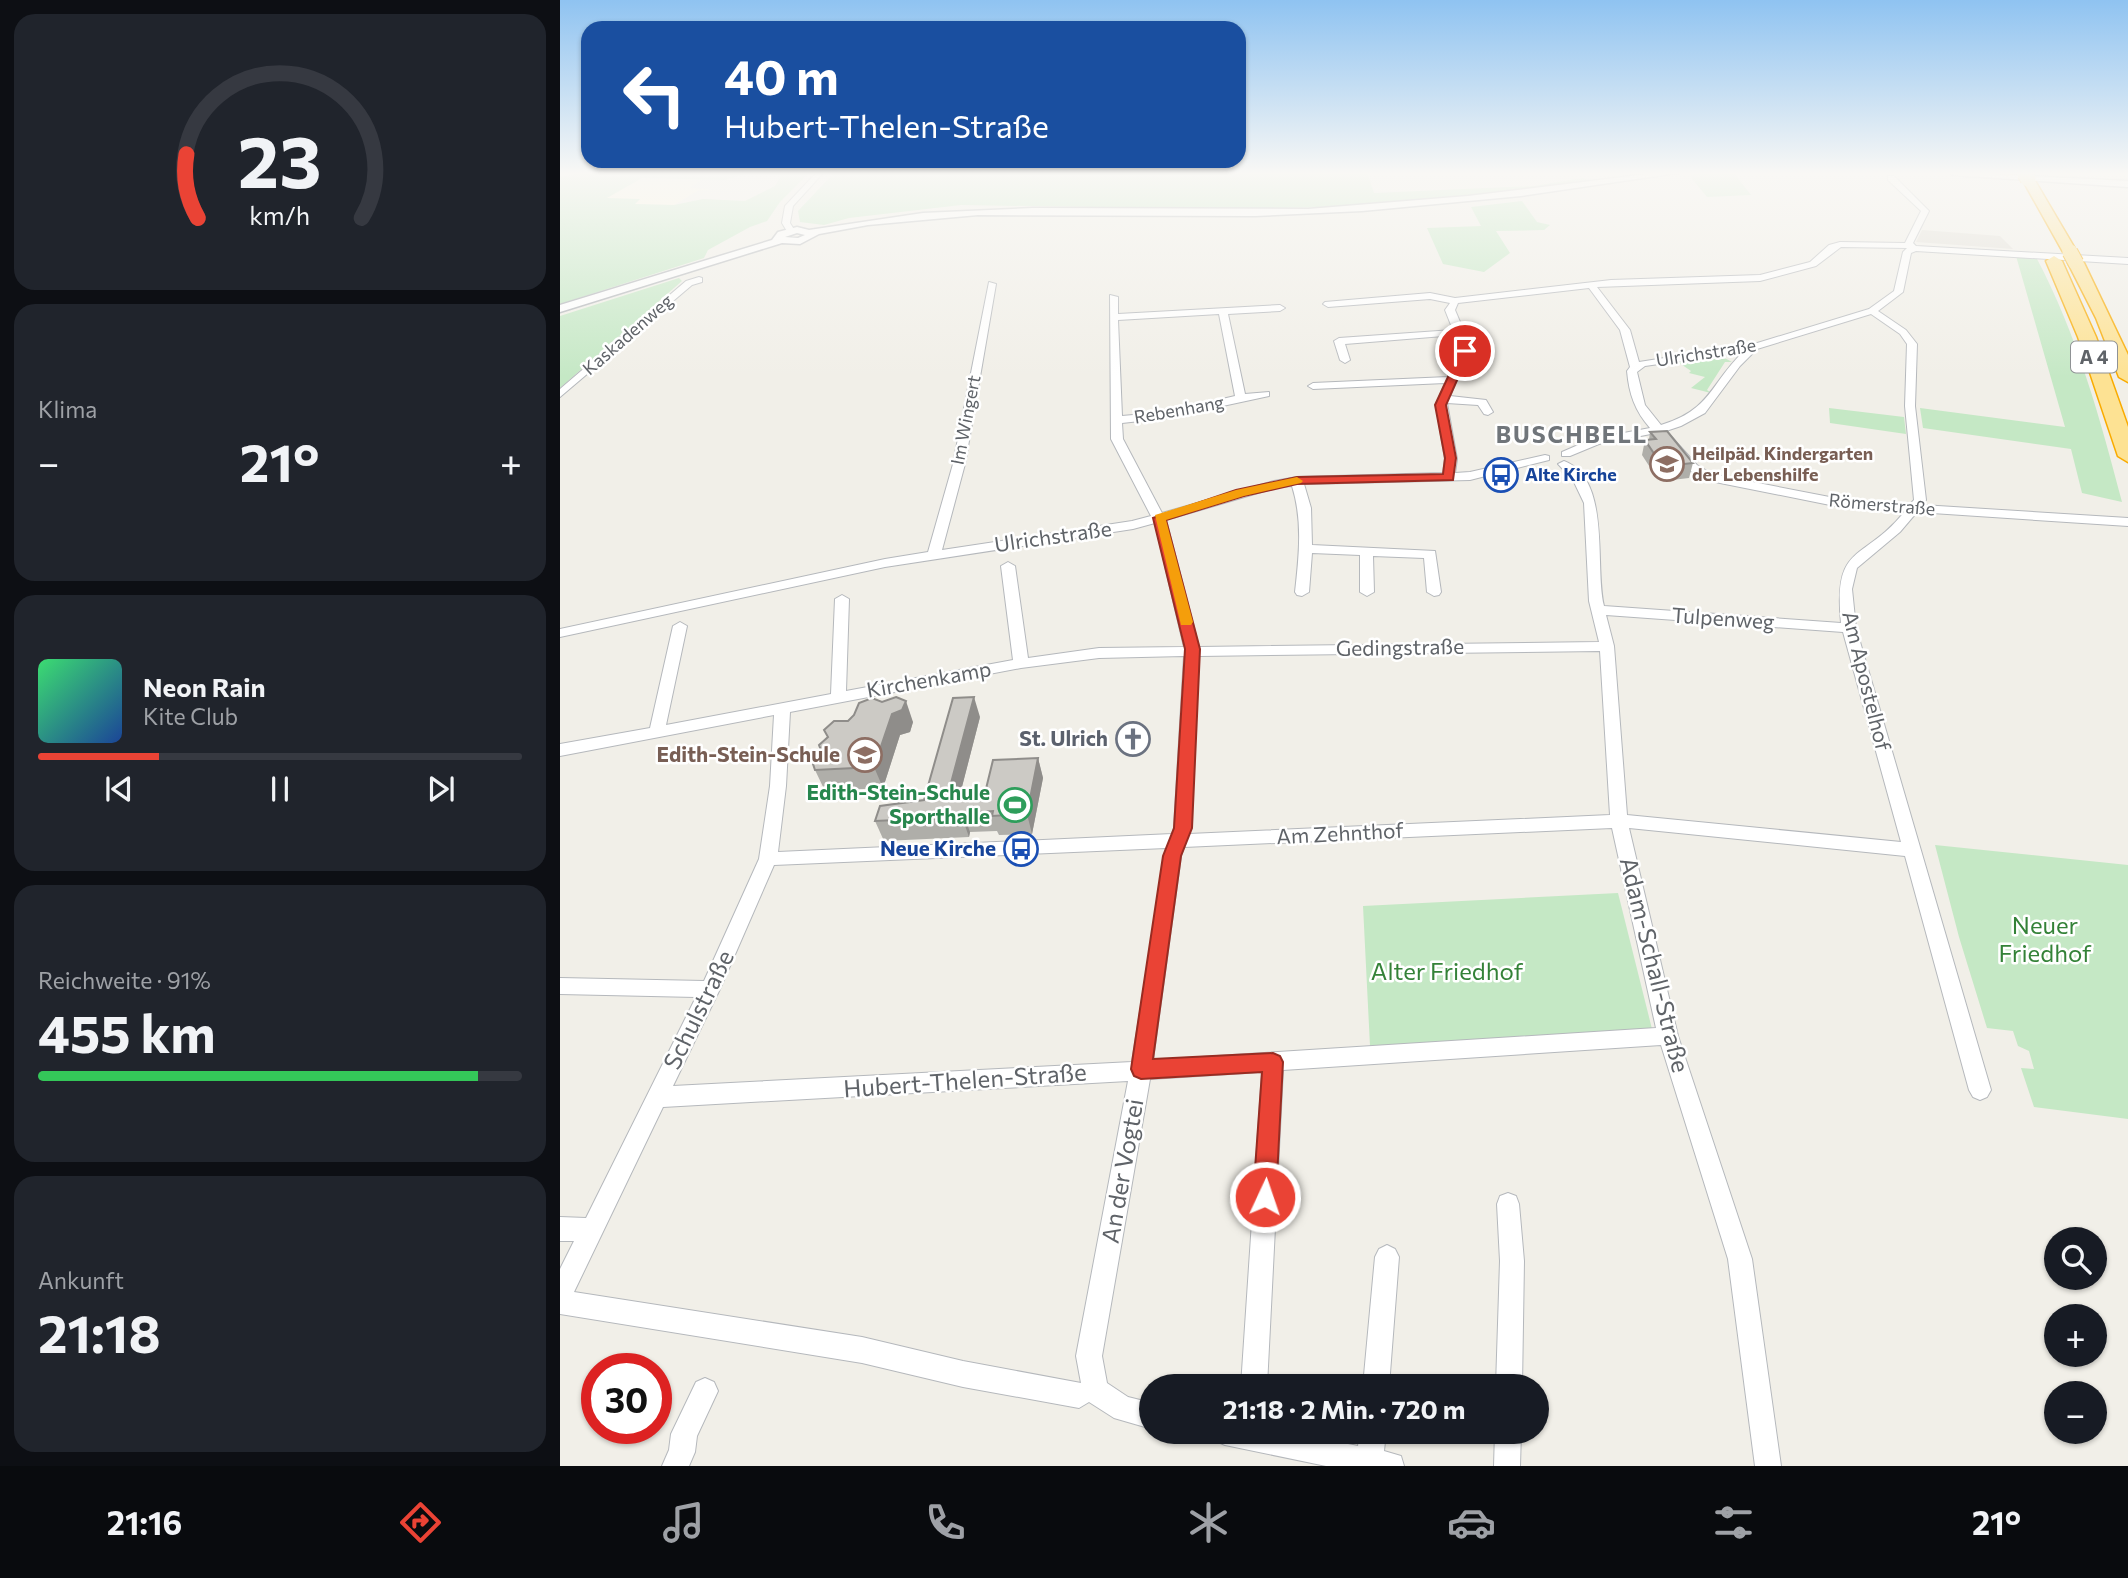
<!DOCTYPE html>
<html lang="de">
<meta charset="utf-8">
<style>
body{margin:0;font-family:Commissioner,sans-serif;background:#20242c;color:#f1f3f6;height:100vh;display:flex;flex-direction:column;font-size:26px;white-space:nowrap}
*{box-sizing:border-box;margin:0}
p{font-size:23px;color:#9ea1a6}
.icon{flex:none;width:38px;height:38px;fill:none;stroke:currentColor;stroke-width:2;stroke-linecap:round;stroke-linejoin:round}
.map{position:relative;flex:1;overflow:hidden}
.side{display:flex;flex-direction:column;gap:14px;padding:14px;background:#0d0f14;width:560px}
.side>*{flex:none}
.guide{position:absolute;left:21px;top:21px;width:665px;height:147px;border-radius:21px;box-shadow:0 2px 5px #0004;background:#1a4fa0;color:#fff;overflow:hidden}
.controls{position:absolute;left:1484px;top:1227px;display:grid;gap:14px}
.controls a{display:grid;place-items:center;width:63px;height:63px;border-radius:50%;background:#171b24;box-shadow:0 2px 5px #0004;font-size:35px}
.speed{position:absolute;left:21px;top:1353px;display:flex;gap:14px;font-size:35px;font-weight:700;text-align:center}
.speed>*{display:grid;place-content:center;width:91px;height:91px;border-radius:50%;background:#171b24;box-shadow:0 2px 5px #0004;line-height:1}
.speed .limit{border:10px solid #d22;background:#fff;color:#111}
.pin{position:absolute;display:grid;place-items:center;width:60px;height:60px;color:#fff;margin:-30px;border:4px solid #fff;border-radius:50%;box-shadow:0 2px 7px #0007}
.me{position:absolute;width:77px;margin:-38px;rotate:3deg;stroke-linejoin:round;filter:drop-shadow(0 0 5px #0008)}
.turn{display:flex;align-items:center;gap:24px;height:147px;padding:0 28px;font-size:32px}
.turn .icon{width:91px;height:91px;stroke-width:2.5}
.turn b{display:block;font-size:49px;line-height:60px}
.big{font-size:52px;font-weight:700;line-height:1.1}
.side .card{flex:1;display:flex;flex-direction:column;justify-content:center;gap:10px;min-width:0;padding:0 24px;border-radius:21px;background:#20242c}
.side .dial{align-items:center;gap:0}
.dial svg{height:182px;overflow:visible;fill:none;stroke:#363941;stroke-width:7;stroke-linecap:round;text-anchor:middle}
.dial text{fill:#f1f3f6;stroke:none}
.song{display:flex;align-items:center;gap:21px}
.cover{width:84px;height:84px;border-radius:10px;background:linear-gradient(135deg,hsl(140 70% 55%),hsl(220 70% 35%))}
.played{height:7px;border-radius:4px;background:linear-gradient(90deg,#ea4335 25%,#363941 25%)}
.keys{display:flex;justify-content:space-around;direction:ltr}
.heat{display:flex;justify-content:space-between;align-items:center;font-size:38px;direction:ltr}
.charge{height:10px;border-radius:5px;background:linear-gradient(90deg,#34c759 91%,#363941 0)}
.trip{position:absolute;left:579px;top:1374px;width:410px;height:70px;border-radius:35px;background:#171b24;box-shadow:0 2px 5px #0004;font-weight:700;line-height:70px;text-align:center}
.tab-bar{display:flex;height:112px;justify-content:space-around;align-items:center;background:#090b0e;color:#9ea1a6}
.tab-bar .icon{width:49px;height:49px}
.tab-bar .on{color:#ea4335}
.tab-bar b{font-size:32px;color:#f1f3f6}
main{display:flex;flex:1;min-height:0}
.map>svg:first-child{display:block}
</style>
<main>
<section class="side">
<div class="card dial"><svg viewBox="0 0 100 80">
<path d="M14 69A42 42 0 1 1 86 69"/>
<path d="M14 69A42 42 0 0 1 9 41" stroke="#ea4335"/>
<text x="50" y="56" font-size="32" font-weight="700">23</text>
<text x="50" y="72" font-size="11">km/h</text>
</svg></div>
<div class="card"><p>Klima</p>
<div class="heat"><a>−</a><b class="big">21°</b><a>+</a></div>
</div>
<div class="card">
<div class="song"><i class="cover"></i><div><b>Neon Rain</b><p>Kite Club</p></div></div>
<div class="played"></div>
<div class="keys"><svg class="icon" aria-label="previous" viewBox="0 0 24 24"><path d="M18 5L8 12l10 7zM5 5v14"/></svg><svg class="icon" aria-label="pause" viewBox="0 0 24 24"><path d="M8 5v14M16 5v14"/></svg><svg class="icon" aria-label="next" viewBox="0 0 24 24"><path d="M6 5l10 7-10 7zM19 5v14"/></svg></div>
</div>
<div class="card"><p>Reichweite · 91%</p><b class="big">455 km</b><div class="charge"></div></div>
<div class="card"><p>Ankunft</p><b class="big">21:18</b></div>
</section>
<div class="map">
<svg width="1568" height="1466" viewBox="0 0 1568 1466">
<rect width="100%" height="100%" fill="#f1efe8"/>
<path fill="#fef7e0" d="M 82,178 L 141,180 L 130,188 L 151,189 L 137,191 L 114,205 L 73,204 L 45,198 Z"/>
<path fill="#e1ded6" d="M 1362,230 L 1440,236 L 1453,249 L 1356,242 Z"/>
<path fill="#c5e8c5" d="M 26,172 L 193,172 L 164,180 L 82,178 L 47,198 L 80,199 L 75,204 L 114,205 L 143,199 L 185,201 L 215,186 L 221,176 L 206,172 L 250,172 L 220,202 L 207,221 L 190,227 L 148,250 L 144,258 L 0,304 L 0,177 Z
M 275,172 L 807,172 L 814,193 L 974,186 L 1022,178 L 1033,181 L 820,206 L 655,209 L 401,205 L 289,218 L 264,225 L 240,222 L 238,211 Z
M 1173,172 L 1191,195 L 1147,197 L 1129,175 Z
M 962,201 L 977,222 L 990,225 L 984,230 L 936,231 L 950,253 L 924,272 L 883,264 L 867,228 L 921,226 L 911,207 Z
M 1456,256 L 1476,257 C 1517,334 1540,418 1562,502 L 1522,493 L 1511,449 L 1363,428 L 1360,408 L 1505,427 Z
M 119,278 L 122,281 L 0,388 L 0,316 Z
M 1159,355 L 1172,362 L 1165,362 L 1147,390 L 1151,393 L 1131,388 L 1145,377 L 1129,373 L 1131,371 L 1115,360 Z
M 1269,408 L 1344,417 L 1346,434 L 1270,423 Z
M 1375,845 L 1568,865 L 1568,1119 L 1474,1107 L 1461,1068 L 1474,1069 L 1469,1051 L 1458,1046 L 1453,1031 L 1427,1028 L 1399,937 Z
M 1058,893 L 1092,1029 L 810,1046 L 803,906 Z"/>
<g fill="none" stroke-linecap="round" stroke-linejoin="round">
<g stroke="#b5b8bc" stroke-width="2">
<path id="minor" d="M 257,172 L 264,172 L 233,206 L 230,223 L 235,231 L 228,233 L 222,223 L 225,206 Z
M 1328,176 L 1334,176 L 1369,211 L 1353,243 L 1356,246 L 1568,258 L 1568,264 L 1356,251 L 1351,253 L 1343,292 L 1318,311 L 1346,330 L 1357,344 L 1355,406 L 1366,500 L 1362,505 L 1568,518 L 1568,526 L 1357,512 L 1340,532 L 1297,568 L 1292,589 L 1296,628 L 1431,1090 L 1427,1097 L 1420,1100 L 1413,1097 L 1409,1090 L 1345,856 L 1069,828 L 1118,1036 L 1192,1259 L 1221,1466 L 1195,1466 L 1168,1259 L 1101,1045 L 723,1070 L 707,1386 L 681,1386 L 702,1072 L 590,1079 L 542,1356 L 547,1383 L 568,1397 L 592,1403 L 592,1429 L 554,1418 L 529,1402 L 519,1408 L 403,1387 L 302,1363 L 0,1314 L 0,1269 L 14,1241 L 0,1241 L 0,1217 L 26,1218 L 136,997 L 0,994 L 0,978 L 144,981 L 199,859 L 210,786 L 214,715 L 0,756 L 0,744 L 90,728 L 113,626 L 120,622 L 127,626 L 106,725 L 271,694 L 275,599 L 282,595 L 289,599 L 286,691 L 453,660 L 441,566 L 448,562 L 455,566 L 468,658 L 539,648 L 624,647 L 595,523 L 573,529 L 325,567 L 0,637 L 0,629 L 325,559 L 368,552 L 393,464 L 429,282 L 436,284 L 405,464 L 382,550 L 572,521 L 591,516 L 551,439 L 550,295 L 558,297 L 558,314 L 720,305 L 725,308 L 720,311 L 668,314 L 685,394 L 709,392 L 709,396 L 607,418 L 562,423 L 563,439 L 602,513 L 714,481 L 737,477 L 883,473 L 885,459 L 876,405 L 885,383 L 753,389 L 748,386 L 753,383 L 888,377 L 901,348 L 896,335 L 785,344 L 790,360 L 785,363 L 780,360 L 774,341 L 779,338 L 893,330 L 885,310 L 890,303 L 870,299 L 768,307 L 763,304 L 765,302 L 870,293 L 895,298 L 1051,280 L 1200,275 L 1250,262 L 1269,245 L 1280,242 L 1345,243 L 1361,211 L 1328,180 ZM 1281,247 L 1347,248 L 1343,252 L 1334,291 L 1309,309 L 1194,344 L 1079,362 L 1070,330 L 1037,287 L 1200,281 L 1256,266 ZM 1029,288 L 1060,330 L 1070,367 L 1067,371 C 1069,394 1075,411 1090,428 L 1032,439 L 1002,452 L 1002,456 L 1010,456 L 1039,444 L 1096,433 L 1129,470 L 1145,480 L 1285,508 L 1345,511 C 1304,563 1273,541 1281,623 L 1044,606 C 1034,567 1052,479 1004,461 L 998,464 L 1013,480 L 1024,503 L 1029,601 L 1039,642 L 639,647 L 606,520 L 719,487 L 732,486 C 743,521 739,556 735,592 L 737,595 L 742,596 L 749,592 L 752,553 L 800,555 L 800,592 L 807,596 L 814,592 L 813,556 L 864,558 L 867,592 L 874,596 L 879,595 L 881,592 L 875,551 L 752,545 L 751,508 L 744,484 L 910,480 L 989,460 L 989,456 L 985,455 L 910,472 L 895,473 L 897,459 L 887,403 L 918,405 L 924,414 L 928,415 L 933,412 L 926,400 L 890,396 L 908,354 L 924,355 L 929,352 L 911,348 L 895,310 L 898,303 ZM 659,314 L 675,396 L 607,412 L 562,416 L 558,320 ZM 1311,314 L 1340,334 L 1347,344 L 1345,406 L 1354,500 L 1350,504 L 1285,500 L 1152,474 L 1137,465 L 1106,431 L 1121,426 L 1145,413 L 1180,366 L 1197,349 ZM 1183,352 C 1150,384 1151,410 1101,425 L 1085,405 L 1077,372 L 1085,366 ZM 1046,615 L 1283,632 L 1341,842 L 1067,815 L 1054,646 ZM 1040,651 L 1050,815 L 629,834 L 639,656 ZM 624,656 L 614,828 L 612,834 L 218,852 L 226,786 L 230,712 L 461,668 L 539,658 ZM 1052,828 L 1096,1028 L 593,1060 L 621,856 L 624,847 ZM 606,848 L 572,1062 L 113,1086 L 160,989 L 214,865 ZM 568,1081 L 516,1356 L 521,1383 L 403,1361 L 302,1337 L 14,1292 L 103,1107 Z
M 139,277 L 142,278 L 142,282 L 132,285 L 0,397 L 0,389 L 126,281 Z
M 948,1193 L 956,1196 L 959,1204 L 964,1261 L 962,1386 L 936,1386 L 940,1261 L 937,1204 L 940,1196 Z
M 827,1245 L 835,1249 L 839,1257 L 829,1386 L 803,1386 L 815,1257 L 819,1249 Z
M 145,1378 L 154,1382 L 158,1391 L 137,1436 L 135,1452 L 129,1466 L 102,1466 L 109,1450 L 111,1434 L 136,1382 Z
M 652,1432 L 728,1432 L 798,1446 L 800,1432 L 826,1432 L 824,1451 L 841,1456 L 844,1466 L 766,1466 L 665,1445 L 656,1441 Z
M 935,1432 L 961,1432 L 960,1466 L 934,1466 Z"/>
</g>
<g stroke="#b5b8bc" stroke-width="3">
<path id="tertiary" d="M 1104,172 L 1124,172 L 961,196 L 802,211 L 695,216 L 418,215 L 308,225 L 259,234 L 240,244 L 222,243 L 0,312 L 0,305 L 212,240 L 218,232 L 237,227 L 249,230 L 363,213 L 473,208 L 748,209 L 908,196 ZM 237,233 L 245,235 L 238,238 L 225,237 Z
M 1389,172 L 1568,181 L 1568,187 L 1393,175 Z"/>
</g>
<g stroke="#f9ab00" stroke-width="3">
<path id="motorway" d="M 1440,172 L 1452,172 L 1453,173 L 1447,177 Z
M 1463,176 L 1474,179 L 1517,252 L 1515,255 L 1510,256 L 1503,252 L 1462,179 Z
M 1494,256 L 1502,261 L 1536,337 L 1568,427 L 1568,462 L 1558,456 L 1518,337 L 1486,261 Z
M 1516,258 L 1524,263 L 1568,355 L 1568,382 L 1559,377 L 1536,318 L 1508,263 Z"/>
</g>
<use href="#minor" fill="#fff" fill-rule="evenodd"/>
<use href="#tertiary" fill="#fff" fill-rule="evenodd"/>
<use href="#motorway" fill="#fde293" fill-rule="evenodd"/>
<g stroke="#f9ab00" stroke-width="17" stroke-linecap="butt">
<path id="motorway-bridge" d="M 1465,174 L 1468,179
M 1510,252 L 1516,263"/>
</g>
<use href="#motorway-bridge" stroke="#fde293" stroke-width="15"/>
</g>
<path fill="#afaea9" d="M 1090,432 L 1133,463 L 1129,478 L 1112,480 L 1106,472 L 1093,472 L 1082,455 L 1085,440 L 1089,440 Z
M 322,702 L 353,722 L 350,732 L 340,735 L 323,788 L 265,791 L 255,770 L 268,738 L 264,730 L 288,721 Z
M 420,717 L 399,798 L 424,797 L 478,758 L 483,778 L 472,834 L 439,835 L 437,831 L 410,832 L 409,837 L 324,841 L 315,821 L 364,800 Z"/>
<path fill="#8f8d8a" d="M 414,697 L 420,717 L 394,818 L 387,798 Z
M 346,701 L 353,722 L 350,732 L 340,735 L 323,788 L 314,767 L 332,714 Z
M 478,758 L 483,778 L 472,834 L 467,814 Z
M 403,813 L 410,832 L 409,837 L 402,817 Z"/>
<path fill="#cccac5" stroke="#8f8d8a" stroke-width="2" d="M 1107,431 L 1133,463 L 1115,465 L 1109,457 L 1097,458 L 1085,440 L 1096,439 L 1090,432 Z
M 336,697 L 346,701 L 342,710 L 332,714 L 314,767 L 255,770 L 252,761 L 262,753 L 259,745 L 268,737 L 264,730 L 274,721 L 288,721 L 294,715 L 299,703 L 312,698 L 322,702 Z
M 414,697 L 387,798 L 424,797 L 433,760 L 478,758 L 467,814 L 432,816 L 433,811 L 403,813 L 402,817 L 315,821 L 320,806 L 364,800 L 393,698 Z"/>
<linearGradient id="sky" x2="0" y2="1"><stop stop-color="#8fc3f1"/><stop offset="0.46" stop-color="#f9f8f5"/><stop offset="1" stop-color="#f9f8f5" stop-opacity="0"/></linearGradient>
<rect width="1568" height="377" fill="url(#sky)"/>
<path fill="#ea4335" stroke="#982c22" stroke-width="2" d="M 905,348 L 910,351 L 886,405 L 896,458 L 893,480 L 737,484 L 684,496 L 606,520 L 640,649 L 632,828 L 621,856 L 593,1059 L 713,1053 L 720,1056 L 723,1062 L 716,1197 L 713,1205 L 705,1209 L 697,1205 L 693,1197 L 702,1072 L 581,1079 L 574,1076 L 571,1069 L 603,856 L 614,828 L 625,649 L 593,518 L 676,490 L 737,477 L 883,474 L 885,458 L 875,405 L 900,351 Z"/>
<path fill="#f59e0b" d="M 737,477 L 743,481 L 741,483 L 684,496 L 606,520 L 633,622 L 631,625 L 621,625 L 595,515 L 676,490 Z"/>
<defs>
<g id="school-ring" transform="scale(1.75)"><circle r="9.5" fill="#fff" stroke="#8d6e63" stroke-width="1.5"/><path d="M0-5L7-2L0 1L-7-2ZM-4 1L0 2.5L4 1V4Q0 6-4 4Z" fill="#8d6e63"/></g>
<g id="bus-ring" transform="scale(1.75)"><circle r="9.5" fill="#fff" stroke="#1a4fb4" stroke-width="1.5"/><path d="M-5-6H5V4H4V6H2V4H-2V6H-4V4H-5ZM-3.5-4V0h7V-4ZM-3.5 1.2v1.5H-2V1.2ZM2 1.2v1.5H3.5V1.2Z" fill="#1a4fb4"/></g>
<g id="church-ring" transform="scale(1.75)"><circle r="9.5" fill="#fff" stroke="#6b7280" stroke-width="1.5"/><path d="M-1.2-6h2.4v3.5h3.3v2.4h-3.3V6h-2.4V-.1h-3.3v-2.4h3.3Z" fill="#6b7280"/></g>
<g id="stadium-ring" transform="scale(1.75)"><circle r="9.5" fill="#fff" stroke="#2e9e5b" stroke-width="1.5"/><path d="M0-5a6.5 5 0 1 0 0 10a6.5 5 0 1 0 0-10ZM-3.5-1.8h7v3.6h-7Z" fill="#2e9e5b"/></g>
</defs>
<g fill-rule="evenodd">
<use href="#school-ring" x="1107" y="464"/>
<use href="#bus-ring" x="941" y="475"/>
<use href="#church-ring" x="573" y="739"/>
<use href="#school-ring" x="305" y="755"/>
<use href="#stadium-ring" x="455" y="805"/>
<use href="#bus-ring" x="461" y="849"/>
</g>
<g text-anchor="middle" stroke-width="5" stroke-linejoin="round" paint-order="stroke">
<g font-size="18" fill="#5f6368" stroke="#fff">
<text transform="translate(68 335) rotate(-41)" y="6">Kaskadenweg</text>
<text transform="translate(1146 353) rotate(-9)" y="6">Ulrichstraße</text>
<text transform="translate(619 410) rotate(-10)" y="6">Rebenhang</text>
<text transform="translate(406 420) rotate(-79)" y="6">Im Wingert</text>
<text transform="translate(1322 505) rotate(5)" y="6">Römerstraße</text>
</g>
<g font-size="18" font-weight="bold" fill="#785e54" stroke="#fff" text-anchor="start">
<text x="1132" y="460">Heilpäd. Kindergarten<tspan x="1132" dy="21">der Lebenshilfe</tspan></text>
</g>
<g font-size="18" font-weight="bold" fill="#164399" stroke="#fff" text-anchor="start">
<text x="965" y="481">Alte Kirche</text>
</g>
<rect fill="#fff" stroke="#8f9295" stroke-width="2" x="1511" y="341.5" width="46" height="31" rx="5"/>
<g font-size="19" font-weight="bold" fill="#5f6368">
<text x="1534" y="364">A 4</text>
</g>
<g font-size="21" fill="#5f6368" stroke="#fff">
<text transform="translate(493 537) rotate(-8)" y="7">Ulrichstraße</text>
<text transform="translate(1163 619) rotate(4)" y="7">Tulpenweg</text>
<text transform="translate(840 648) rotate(-1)" y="7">Gedingstraße</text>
<text transform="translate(369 680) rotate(-10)" y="7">Kirchenkamp</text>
<text transform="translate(1306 681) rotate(76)" y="7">Am Apostelhof</text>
<text transform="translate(780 834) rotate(-3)" y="7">Am Zehnthof</text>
</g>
<g font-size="21" font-weight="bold" fill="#5b616d" stroke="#fff" text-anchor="end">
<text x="548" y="746">St. Ulrich</text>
</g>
<g font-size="21" font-weight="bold" fill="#785e54" stroke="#fff" text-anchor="end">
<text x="280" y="762">Edith-Stein-Schule</text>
</g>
<g font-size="21" font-weight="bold" fill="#27864d" stroke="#fff" text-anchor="end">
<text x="430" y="800">Edith-Stein-Schule<tspan x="430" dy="24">Sporthalle</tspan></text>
</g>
<g font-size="21" font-weight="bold" fill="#164399" stroke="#fff" text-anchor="end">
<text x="436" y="856">Neue Kirche</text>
</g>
<g font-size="23" font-weight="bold" letter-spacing="2" fill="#70757a" stroke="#fff">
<text x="1012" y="443">BUSCHBELL</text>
</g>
<g font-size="24" fill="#348238" stroke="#fff">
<text x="1485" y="934">Neuer<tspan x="1485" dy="28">Friedhof</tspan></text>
<text x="887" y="980">Alter Friedhof</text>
</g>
<g font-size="24" fill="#5f6368" stroke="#fff">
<text transform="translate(1094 965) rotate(76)" y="8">Adam-Schall-Straße</text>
<text transform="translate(139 1010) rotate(-64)" y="8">Schulstraße</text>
<text transform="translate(405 1081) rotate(-4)" y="8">Hubert-Thelen-Straße</text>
<text transform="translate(563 1171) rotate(-80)" y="8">An der Vogtei</text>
</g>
</g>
</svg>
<div class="controls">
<a><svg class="icon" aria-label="search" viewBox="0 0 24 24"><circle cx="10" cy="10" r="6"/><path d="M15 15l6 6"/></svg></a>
<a>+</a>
<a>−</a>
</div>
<div class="speed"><div class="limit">30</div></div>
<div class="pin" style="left:905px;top:351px;background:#d93025"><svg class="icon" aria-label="arrive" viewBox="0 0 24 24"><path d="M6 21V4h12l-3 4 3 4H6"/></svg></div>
<svg class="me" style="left:705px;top:1197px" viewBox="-20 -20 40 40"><circle r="17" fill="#ea4335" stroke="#fff" stroke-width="3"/><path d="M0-11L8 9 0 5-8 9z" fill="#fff"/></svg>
<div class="trip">21:18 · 2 Min. · 720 m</div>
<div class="guide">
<div class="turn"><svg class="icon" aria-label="left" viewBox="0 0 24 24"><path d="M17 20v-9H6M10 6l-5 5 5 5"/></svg><div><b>40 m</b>Hubert-Thelen-Straße</div></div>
</div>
</div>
</main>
<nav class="tab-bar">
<b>21:16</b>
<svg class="icon on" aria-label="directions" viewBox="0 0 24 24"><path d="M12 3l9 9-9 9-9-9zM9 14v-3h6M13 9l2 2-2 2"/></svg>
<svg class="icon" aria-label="music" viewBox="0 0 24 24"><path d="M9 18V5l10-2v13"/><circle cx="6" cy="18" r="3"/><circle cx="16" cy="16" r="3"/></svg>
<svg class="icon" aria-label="phone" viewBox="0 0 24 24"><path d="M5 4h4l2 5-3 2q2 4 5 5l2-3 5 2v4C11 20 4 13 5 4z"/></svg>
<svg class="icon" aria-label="climate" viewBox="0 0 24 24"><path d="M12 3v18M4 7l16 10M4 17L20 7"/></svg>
<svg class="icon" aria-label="car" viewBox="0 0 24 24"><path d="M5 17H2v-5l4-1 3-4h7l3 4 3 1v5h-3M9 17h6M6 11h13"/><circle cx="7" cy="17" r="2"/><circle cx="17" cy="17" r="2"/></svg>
<svg class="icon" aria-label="filters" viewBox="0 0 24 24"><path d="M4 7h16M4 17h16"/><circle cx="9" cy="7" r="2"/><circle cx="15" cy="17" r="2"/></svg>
<b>21°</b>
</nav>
